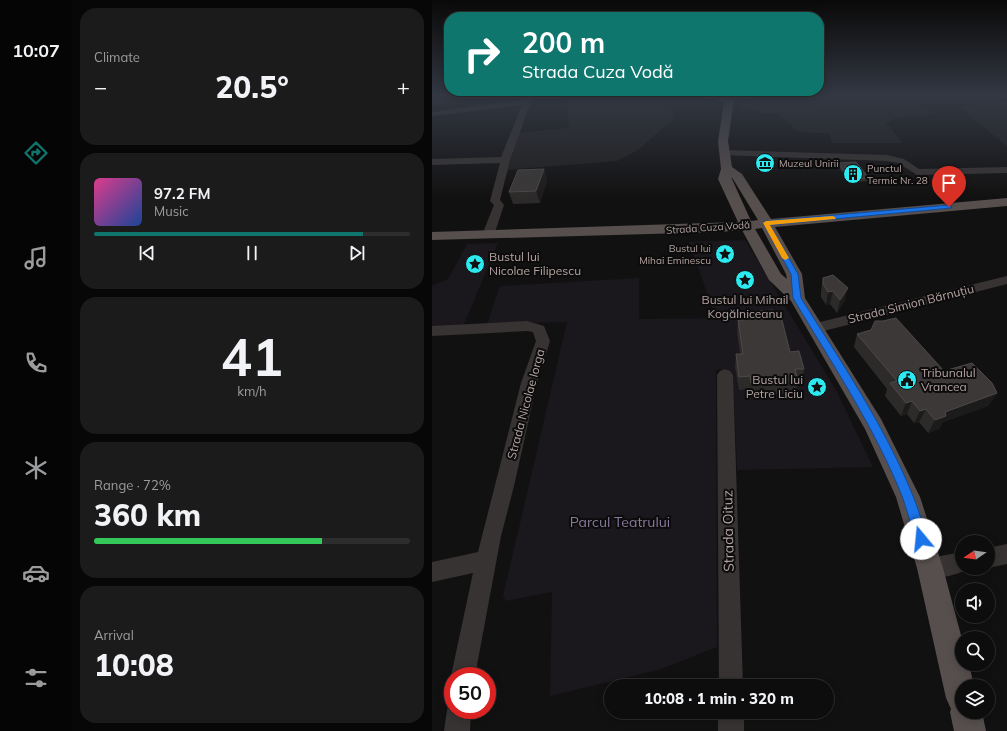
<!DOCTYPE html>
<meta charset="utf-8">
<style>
body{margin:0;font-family:Mulish,sans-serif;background:#1c1b1b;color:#f1f3f6;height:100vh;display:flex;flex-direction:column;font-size:15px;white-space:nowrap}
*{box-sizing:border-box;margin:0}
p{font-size:13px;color:#9b9c9d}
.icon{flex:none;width:22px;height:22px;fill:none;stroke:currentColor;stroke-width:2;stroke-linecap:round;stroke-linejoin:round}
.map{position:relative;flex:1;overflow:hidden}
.drawer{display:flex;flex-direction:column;gap:8px;padding:8px;background:#080707;width:360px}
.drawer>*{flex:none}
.banner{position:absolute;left:12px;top:12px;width:380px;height:84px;border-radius:16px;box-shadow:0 2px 10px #0003,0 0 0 1px #2e2d2e;background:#0f766e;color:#fff;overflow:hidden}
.needle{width:26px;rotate:257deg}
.buttons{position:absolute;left:523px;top:535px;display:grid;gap:8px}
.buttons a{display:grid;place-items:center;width:40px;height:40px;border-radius:50%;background:#0e0d0d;box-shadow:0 2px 10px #0003,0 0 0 1px #2e2d2e;font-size:20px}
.speed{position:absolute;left:12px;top:667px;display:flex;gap:8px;font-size:20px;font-weight:700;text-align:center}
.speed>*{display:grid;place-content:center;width:52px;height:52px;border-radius:50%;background:#0e0d0d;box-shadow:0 2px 10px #0003,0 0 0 1px #2e2d2e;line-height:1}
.speed .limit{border:6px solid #d22;background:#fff;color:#111}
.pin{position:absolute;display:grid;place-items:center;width:34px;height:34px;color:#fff;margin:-41px -17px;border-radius:50% 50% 50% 0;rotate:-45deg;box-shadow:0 0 4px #0007}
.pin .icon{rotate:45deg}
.me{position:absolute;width:44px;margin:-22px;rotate:343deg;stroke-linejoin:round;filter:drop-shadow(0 0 3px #0008)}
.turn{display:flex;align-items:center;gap:14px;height:84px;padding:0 12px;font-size:18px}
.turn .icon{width:52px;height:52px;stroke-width:2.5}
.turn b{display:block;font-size:28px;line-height:34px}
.big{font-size:30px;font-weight:800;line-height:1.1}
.drawer .card{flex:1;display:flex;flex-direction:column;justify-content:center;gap:6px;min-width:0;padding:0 14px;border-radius:16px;background:#1c1b1b}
.drawer .dial{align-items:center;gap:0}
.dial b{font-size:52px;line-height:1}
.song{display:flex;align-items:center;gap:12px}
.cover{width:48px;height:48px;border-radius:6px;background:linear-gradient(135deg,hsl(330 70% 55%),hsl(220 70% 35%))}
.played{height:4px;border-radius:2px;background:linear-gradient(90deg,#0f766e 85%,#2e2d2e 85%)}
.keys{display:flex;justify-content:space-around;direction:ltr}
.heat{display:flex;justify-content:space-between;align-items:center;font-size:22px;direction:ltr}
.charge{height:6px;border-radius:3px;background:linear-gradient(90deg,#34c759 72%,#2e2d2e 0)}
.trip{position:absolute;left:172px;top:679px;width:230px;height:40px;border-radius:20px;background:#0e0d0d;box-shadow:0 2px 10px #0003,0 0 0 1px #2e2d2e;font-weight:800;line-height:40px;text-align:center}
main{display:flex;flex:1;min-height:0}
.menu{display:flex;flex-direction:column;width:72px;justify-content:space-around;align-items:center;background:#060505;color:#9b9c9d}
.menu .icon{width:28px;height:28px}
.menu .on{color:#0f766e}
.menu b{font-size:18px;color:#f1f3f6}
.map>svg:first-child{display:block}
</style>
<main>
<nav class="menu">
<b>10:07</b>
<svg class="icon on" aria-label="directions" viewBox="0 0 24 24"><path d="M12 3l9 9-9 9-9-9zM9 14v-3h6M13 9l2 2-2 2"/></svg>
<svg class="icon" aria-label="music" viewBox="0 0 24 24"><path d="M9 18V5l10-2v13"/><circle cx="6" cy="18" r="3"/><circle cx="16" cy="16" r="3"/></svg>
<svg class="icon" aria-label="phone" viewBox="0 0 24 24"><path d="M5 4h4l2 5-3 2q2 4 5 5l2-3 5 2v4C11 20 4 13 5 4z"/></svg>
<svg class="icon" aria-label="climate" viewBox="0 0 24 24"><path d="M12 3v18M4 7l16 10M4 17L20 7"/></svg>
<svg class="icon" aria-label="car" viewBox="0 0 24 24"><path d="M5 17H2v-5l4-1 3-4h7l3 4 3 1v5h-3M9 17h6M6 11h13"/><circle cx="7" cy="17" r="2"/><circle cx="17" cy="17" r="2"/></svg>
<svg class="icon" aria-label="filters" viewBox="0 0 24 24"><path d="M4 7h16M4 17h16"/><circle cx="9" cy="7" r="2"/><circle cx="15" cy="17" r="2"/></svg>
</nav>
<section class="drawer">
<div class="card"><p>Climate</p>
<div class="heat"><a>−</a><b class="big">20.5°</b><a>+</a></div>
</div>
<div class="card">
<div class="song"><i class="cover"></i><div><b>97.2 FM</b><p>Music</p></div></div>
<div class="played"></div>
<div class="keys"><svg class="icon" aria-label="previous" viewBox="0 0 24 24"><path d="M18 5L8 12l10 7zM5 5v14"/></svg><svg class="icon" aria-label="pause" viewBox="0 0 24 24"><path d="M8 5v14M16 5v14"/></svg><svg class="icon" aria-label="next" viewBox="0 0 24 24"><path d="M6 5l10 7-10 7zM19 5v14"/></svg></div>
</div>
<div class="card dial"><b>41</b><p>km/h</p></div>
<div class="card"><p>Range · 72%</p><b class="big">360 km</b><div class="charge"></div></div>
<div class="card"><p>Arrival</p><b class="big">10:08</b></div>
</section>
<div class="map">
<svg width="575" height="731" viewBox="0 0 575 731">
<rect width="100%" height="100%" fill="#121111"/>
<path fill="#1f1e1d" d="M 135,96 L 261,96 L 283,103 L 238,107 L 242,118 L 206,150 L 185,161 L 74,170 L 87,133 L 135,128 L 137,125 Z
M 327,96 L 474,96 L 504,114 L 463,118 L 454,123 L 471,143 L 400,143 L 397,133 L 366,132 L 347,113 L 326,113 L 326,109 L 307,108 L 309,100 Z
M 575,101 L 575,146 L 527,107 Z"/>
<path fill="#1a171d" d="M 313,240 L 404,390 L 441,467 L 305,470 L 302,398 L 295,369 L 284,370 L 285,647 L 226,670 L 118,696 L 120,592 L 74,601 L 71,596 L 135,322 L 55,324 L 68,286 L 207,278 L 207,319 L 284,318 L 257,242 Z
M 66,243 L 31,327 L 0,328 L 0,286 L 16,279 L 35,244 Z"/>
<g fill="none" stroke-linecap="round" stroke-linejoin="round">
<path fill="#373332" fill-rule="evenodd" d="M 94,96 L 101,96 L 78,160 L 68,200 L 72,205 L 62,235 L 56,238 L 52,237 L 50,235 L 62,205 L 58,201 L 68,163 L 0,165 L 0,159 L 69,157 L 90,105 L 0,116 L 0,112 L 92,100 Z
M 307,96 L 321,96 L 320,98 L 297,102 L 293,100 Z
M 570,96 L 575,96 L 575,98 L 571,98 Z
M 292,150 L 455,155 L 472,159 L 487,169 L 575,167 L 575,173 L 485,175 L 466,163 L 455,161 L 289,155 L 288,153 L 289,151 Z
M 575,276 L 575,284 L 384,333 L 379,331 L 377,328 L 379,325 L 384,323 Z
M 95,321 L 112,326 L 118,341 L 105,383 L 82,486 L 69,536 L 43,676 L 21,676 L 21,681 L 19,676 L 41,573 L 0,582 L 0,562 L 46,552 L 89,383 L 104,341 L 101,332 L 95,331 L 0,336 L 0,326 Z
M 293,369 L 298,371 L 301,375 L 311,686 L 287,686 L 285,375 L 288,371 Z
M 575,544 L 575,564 L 556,568 L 555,568 L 556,548 Z
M 530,552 L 530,568 L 538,568 L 537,569 C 524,575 504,581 491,575 L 488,568 L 491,561 L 498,558 Z
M 21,700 L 21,710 L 39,710 L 38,731 L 12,731 L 15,710 L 18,701 Z
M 286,712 L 312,712 L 312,731 L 286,731 Z"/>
<path fill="#564f4e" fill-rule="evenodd" d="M 277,96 L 291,96 L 300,98 L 302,100 L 296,141 L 300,167 L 310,174 L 339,219 L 575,198 L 575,206 L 343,227 L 370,274 L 373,298 L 449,419 L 488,497 L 511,568 L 530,639 L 530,664 L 537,664 L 542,686 L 530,686 L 530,712 L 550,712 L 554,731 L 522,731 L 518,712 L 519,709 L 514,698 L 485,568 L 464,497 L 433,429 L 359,301 L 337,280 L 310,230 L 288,232 L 0,240 L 0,232 L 306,222 L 286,179 L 289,169 L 286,141 L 292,102 L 278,98 ZM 299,177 L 301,179 L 326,220 L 319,221 ZM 330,228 L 354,274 L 355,279 L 349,274 L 323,229 Z"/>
</g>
<path fill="#2d2b2a" d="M 406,163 L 437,178 L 436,181 L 417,183 L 406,166 Z
M 112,169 L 115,181 L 108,203 L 81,204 L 77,192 Z
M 391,278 L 413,300 L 405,313 L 398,304 L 394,305 L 389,297 L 389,291 Z
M 312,312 L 342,317 L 358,352 L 372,369 L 370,382 L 366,382 L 364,393 L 319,396 L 317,389 L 307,390 L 303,367 L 304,354 L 308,354 L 305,333 L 306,320 L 311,320 Z
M 425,334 L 512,371 L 565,393 L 556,406 L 511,422 L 507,429 L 496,433 L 487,422 L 482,423 L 475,414 L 469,416 L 453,396 L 455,389 L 422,347 Z"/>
<path fill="#1c1b1b" d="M 112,169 L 115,181 L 108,203 L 104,191 Z
M 416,288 L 413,300 L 405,313 L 408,300 Z
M 401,291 L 398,304 L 394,305 L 396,292 Z
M 565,393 L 556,406 L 511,422 L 507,429 L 496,433 L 503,420 L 513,412 Z
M 480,401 L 475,414 L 469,416 L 474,403 Z
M 494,409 L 487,422 L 482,423 L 488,411 Z"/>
<path fill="#3b3837" stroke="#4e4948" d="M 424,162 L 437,178 L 418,180 L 406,163 Z
M 112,169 L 104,191 L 77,192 L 86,170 Z
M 401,275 L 416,288 L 408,300 L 401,291 L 396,292 L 391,284 L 391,278 Z
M 341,310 L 342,317 L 349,316 L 358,352 L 367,351 L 372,369 L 363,369 L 366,380 L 319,383 L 318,376 L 307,377 L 304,354 L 311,354 L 306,320 L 313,320 L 312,312 Z
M 464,318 L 512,371 L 540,363 L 560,383 L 565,393 L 513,412 L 514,416 L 503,420 L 494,409 L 488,411 L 480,401 L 474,403 L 458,383 L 465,381 L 425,334 L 439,330 L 443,321 L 451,321 Z"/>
<linearGradient id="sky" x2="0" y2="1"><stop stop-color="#0a0909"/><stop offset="0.48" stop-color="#333843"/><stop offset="1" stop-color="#333843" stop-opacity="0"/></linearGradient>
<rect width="575" height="198" fill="url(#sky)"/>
<path fill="#1a73e8" stroke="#114b97" d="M 517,205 L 520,207 L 519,208 L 338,225 L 366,274 L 369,298 C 409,362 453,426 481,496 C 487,510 491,525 495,539 L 493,543 L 489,545 L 485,543 L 483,539 C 479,525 475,510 470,496 C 442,426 399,362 361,298 L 359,274 L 331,223 L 334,221 Z"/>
<path fill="#f59e0b" d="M 401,216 L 404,218 L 403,219 L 338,225 L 357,258 L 353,260 L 350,258 L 331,223 L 334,221 Z"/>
<defs>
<g id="museum-disc" transform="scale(1)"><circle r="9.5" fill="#2ceaf0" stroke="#0d0c0c"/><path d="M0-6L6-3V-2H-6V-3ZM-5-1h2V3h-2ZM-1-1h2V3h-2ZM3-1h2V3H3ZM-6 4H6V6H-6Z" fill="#111"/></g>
<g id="building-disc" transform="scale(1)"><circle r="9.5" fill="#2ceaf0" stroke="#0d0c0c"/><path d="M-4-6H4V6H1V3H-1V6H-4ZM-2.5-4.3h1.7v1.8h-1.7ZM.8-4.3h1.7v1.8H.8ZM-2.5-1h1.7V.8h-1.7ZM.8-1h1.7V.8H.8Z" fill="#111"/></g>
<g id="sight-disc" transform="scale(1)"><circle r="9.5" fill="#2ceaf0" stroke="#0d0c0c"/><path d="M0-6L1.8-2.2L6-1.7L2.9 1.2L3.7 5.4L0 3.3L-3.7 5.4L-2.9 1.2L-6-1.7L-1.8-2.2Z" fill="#111"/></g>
<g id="civic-disc" transform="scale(1)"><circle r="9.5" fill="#2ceaf0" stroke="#0d0c0c"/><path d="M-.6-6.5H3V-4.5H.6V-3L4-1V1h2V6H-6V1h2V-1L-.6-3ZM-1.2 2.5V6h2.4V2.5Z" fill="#111"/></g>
</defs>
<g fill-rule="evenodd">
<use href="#museum-disc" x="333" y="163"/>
<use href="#building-disc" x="421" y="174"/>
<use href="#sight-disc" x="293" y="254"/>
<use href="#sight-disc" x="43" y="264"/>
<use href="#sight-disc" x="313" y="280"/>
<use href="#civic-disc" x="475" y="380"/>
<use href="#sight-disc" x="385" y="387"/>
</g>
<g text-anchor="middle" stroke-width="4" stroke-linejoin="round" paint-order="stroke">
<g font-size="10" fill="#b3a3a2" stroke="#0d0c0c" text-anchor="start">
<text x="347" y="167">Muzeul Unirii</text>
<text x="435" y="172">Punctul<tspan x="435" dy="12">Termic Nr. 28</tspan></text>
<text x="279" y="252" text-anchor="end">Bustul lui<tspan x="279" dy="12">Mihai Eminescu</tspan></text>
</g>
<g font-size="10" fill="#b3a3a2" stroke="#0d0c0c">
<text transform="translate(276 227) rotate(-4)" y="4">Strada Cuza Vodă</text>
</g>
<g font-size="12" fill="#b3a3a2" stroke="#0d0c0c" text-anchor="start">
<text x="57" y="261">Bustul lui<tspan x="57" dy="14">Nicolae Filipescu</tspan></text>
<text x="313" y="304" text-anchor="middle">Bustul lui Mihail<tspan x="313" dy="14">Kogălniceanu</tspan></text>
<text x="489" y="377">Tribunalul<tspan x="489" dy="14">Vrancea</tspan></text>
<text x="371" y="384" text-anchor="end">Bustul lui<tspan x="371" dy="14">Petre Liciu</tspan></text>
</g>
<g font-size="12" fill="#b3a3a2" stroke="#0d0c0c">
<text transform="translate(479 304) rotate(-14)" y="4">Strada Simion Bărnuțiu</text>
<text transform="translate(94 404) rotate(-75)" y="4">Strada Nicolae Iorga</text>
</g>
<g font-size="14" fill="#89799e" stroke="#0d0c0c">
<text x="188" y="527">Parcul Teatrului</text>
</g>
<g font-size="14" fill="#b3a3a2" stroke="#0d0c0c">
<text transform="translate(296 531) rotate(-91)" y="5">Strada Oituz</text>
</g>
</g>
</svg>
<div class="buttons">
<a><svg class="needle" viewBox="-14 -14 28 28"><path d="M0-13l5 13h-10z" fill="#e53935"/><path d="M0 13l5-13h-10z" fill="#9b9c9d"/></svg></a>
<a><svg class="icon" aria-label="sound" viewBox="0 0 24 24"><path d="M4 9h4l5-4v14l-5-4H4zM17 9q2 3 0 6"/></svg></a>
<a><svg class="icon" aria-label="search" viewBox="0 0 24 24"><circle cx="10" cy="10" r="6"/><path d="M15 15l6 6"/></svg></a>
<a><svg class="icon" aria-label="layers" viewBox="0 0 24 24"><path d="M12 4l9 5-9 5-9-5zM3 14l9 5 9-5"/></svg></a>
</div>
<div class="speed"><div class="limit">50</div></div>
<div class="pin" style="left:517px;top:207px;background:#d93025"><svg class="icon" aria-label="arrive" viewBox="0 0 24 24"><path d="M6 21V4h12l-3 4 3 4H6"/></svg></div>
<svg class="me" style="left:489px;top:539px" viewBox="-20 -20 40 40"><circle r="19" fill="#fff"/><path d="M0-13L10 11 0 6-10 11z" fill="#1a73e8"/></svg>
<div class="trip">10:08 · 1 min · 320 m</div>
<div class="banner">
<div class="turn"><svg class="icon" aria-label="right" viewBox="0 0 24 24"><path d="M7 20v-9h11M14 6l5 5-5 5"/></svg><div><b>200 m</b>Strada Cuza Vodă</div></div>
</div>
</div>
</main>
